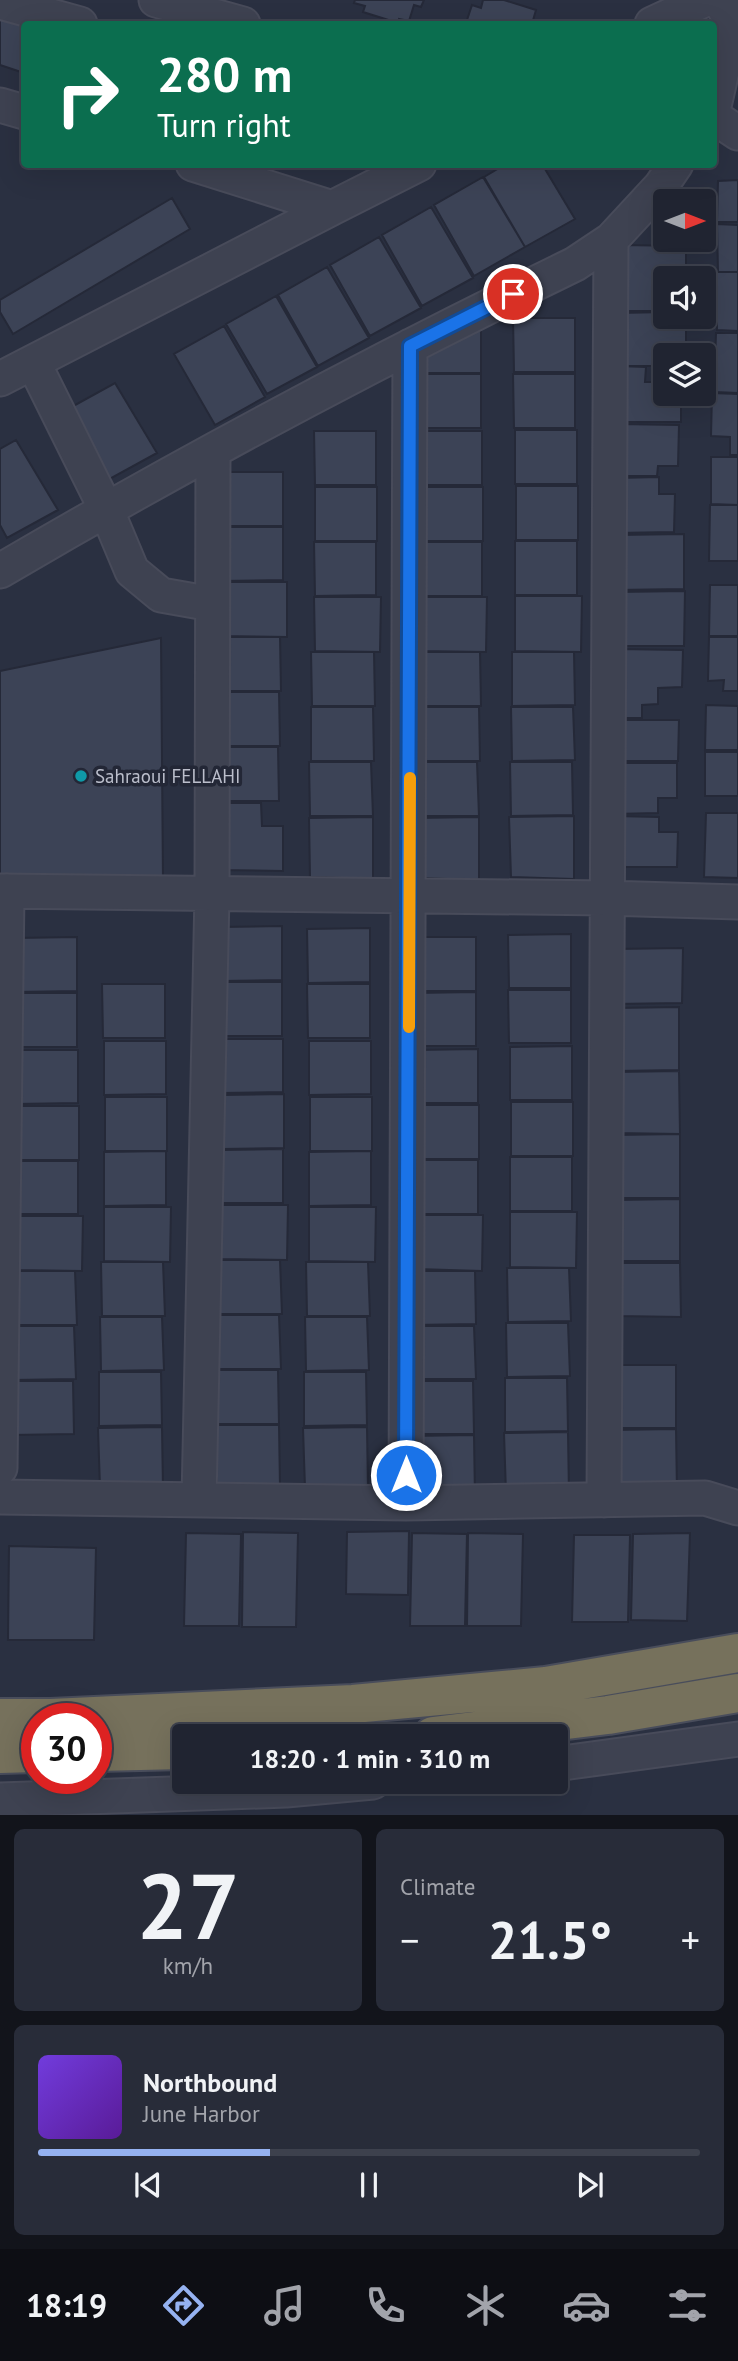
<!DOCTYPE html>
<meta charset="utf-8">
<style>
body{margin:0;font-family:"PT Sans",sans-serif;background:#282c39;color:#f1f3f6;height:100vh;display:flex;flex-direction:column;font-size:26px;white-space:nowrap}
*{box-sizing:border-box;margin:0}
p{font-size:23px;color:#a2a4ab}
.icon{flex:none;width:38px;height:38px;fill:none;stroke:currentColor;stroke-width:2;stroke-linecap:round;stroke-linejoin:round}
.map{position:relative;height:1815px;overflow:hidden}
.drawer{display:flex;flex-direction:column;gap:14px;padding:14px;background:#12141b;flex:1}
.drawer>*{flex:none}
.banner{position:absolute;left:21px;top:21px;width:696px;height:147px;border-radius:7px;box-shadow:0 7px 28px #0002,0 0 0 2px #3d414d;background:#0b6e4f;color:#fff;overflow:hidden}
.needle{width:46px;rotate:90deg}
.controls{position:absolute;left:653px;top:189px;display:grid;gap:14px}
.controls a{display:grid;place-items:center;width:63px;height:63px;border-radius:7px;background:#202431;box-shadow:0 7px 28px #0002,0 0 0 2px #3d414d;font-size:35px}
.speed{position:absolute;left:21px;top:1703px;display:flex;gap:14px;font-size:35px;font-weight:700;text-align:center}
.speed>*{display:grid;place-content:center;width:91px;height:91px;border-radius:50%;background:#202431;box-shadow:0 7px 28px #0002,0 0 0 2px #3d414d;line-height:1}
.speed .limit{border:10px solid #d22;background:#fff;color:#111}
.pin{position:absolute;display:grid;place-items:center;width:60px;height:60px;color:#fff;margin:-30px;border:4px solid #fff;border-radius:50%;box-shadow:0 2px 7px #0007}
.me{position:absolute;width:77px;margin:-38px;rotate:0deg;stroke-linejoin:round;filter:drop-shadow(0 0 5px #0008)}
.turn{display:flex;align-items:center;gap:24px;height:147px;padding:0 21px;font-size:32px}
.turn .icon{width:91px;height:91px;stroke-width:2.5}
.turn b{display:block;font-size:49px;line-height:60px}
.big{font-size:52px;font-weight:800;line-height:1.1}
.drawer .card{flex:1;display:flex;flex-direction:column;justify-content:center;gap:10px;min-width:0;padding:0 24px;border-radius:10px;background:#282c39}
.drawer .dial{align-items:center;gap:0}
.dial b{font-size:91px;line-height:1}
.song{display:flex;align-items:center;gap:21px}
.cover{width:84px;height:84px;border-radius:10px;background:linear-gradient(135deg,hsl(260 70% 55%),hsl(270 70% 35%))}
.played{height:7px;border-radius:4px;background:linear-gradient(90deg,#95b2f1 35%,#3d414d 35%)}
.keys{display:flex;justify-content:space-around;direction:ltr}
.heat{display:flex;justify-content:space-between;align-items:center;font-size:38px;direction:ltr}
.drawer .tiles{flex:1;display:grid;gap:14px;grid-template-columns:1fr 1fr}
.card:last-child{grid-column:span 2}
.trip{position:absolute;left:172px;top:1724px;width:396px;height:70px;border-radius:7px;background:#202431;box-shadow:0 7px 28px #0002,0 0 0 2px #3d414d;font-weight:800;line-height:70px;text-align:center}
.tab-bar{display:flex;height:112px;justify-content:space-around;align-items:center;background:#0d0e14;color:#a2a4ab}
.tab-bar .icon{width:49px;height:49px}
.tab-bar .on{color:#95b2f1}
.tab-bar b{font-size:32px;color:#f1f3f6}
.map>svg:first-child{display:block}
</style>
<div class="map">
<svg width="738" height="1815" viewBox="0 0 738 1815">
<rect width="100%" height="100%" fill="#2a3041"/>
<path fill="#3c4356" stroke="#252938" stroke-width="2" d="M 355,0 L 424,0 L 421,7 L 414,5 L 409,21 L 399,19 L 398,23 L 363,12 L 365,6 L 354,3 Z
M 483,0 L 504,0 L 536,10 L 532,24 L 534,24 L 472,24 L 466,23 L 472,5 L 481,8 Z
M 0,18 L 24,25 L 24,73 L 0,65 Z
M 506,164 L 542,164 L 575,219 L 525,247 L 484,177 Z
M 483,177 L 525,247 L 474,276 L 434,205 Z
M 738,180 L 738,222 L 717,222 L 718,181 Z
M 172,198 L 190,229 L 13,334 L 0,312 L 0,300 Z
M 431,207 L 473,278 L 422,306 L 382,235 Z
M 717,224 L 738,225 L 738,272 L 718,272 Z
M 379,237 L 421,308 L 370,336 L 330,265 Z
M 621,245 L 686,246 L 686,278 L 665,278 L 665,311 L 619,311 Z
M 327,267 L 369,338 L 318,366 L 278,295 Z
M 717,272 L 738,272 L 738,331 L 717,330 Z
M 276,296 L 317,367 L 267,394 L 226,324 Z
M 665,312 L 665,317 L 686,317 L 686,355 L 665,355 L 665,366 L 618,366 L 619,313 Z
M 513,318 L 575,318 L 575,372 L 514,372 Z
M 481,319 L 481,373 L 419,373 L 418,350 Z
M 224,326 L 265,397 L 215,425 L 174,354 Z
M 716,333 L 738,333 L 738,393 L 714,392 Z
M 618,366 L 646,367 L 645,382 L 665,382 L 665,394 L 681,394 L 681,422 L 617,422 Z
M 419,374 L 481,374 L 481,428 L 419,428 Z
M 513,374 L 575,374 L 575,428 L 514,428 Z
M 115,383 L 157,453 L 106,481 L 66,410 Z
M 712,393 L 738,394 L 738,455 L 730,455 L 730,437 L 711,436 Z
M 619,424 L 679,425 L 678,466 L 658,466 L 657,476 L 618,476 Z
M 515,430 L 577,430 L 577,484 L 515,484 Z
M 314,431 L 376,431 L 376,485 L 315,485 Z
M 420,431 L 482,431 L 482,485 L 421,485 Z
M 16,440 L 58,510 L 7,538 L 0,525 L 0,449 Z
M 711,457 L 738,457 L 738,505 L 711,504 Z
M 221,472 L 283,472 L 283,526 L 222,526 Z
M 659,477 L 659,494 L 675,494 L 674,532 L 615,533 L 617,478 Z
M 516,486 L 578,486 L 578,540 L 516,540 Z
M 315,487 L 377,487 L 377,541 L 315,541 Z
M 421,487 L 483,487 L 483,541 L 421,541 Z
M 710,505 L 738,505 L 738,561 L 709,561 Z
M 220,527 L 283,527 L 283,580 L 221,581 Z
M 684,534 L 684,589 L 616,590 L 617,535 Z
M 515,541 L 577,541 L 577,595 L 515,595 Z
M 314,542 L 376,542 L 376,595 L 315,596 Z
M 420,542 L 482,542 L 482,596 L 421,596 Z
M 220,582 L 287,582 L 287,637 L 220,636 Z
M 710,585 L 738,585 L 738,636 L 709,636 Z
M 685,591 L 684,646 L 617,646 L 617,592 Z
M 515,596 L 582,596 L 581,652 L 515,651 Z
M 314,597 L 381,597 L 380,652 L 315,651 Z
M 420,597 L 487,597 L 486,652 L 420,651 Z
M 218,637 L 280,637 L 281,691 L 218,691 Z
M 709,637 L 738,637 L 738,691 L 723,691 L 724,680 L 708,681 Z
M 161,638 L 163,881 L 0,881 L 0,671 Z
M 617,649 L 683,650 L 682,687 L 658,688 L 658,704 L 642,705 L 642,718 L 616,718 Z
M 311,652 L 374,652 L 375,706 L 312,706 Z
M 417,652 L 480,652 L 481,706 L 418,706 Z
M 512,652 L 574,652 L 575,705 L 512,706 Z
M 217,692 L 279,692 L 280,746 L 217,746 Z
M 706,705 L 738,706 L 738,750 L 705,750 Z
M 706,705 L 738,706 L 738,750 L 705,750 Z
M 311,707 L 373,707 L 374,761 L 311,761 Z
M 417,707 L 479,707 L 480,761 L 417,761 Z
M 511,707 L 573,707 L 575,760 L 512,761 Z
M 616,720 L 679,720 L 678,761 L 615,761 Z
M 216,747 L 278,747 L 279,801 L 216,801 Z
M 705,752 L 738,752 L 738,796 L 705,796 Z
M 309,762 L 371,762 L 373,816 L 310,816 Z
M 415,762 L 477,762 L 479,816 L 416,816 Z
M 510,762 L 572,762 L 573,815 L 511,816 Z
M 614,763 L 677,763 L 677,798 L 658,798 L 658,813 L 614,814 Z
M 215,803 L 261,803 L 262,826 L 283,826 L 283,871 L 216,870 Z
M 706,813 L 738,813 L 738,878 L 704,877 Z
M 574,816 L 574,879 L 511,877 L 509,817 Z
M 615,816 L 659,817 L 659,832 L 678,832 L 677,867 L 615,867 Z
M 373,817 L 373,879 L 310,877 L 309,818 Z
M 479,817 L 479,880 L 416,878 L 415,818 Z
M 282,926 L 282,980 L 220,981 L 220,927 Z
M 370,928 L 370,982 L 308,983 L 307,929 Z
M 571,934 L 571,988 L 509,988 L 508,935 Z
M 77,937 L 77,991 L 15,992 L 15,938 Z
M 414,937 L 476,937 L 476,991 L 415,991 Z
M 683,948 L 682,1003 L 614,1004 L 615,949 Z
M 220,982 L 282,982 L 282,1036 L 220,1036 Z
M 102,984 L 165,984 L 165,1038 L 103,1038 Z
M 307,984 L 370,984 L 370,1038 L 308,1038 Z
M 508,990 L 571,990 L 571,1043 L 509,1043 Z
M 476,992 L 476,1046 L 415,1046 L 414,993 Z
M 15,993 L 77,993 L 77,1047 L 15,1047 Z
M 679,1007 L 679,1070 L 616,1071 L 615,1008 Z
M 221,1039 L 283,1039 L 283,1092 L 221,1093 Z
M 104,1041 L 166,1041 L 166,1094 L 104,1095 Z
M 309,1041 L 371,1041 L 371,1094 L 309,1095 Z
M 572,1046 L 572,1100 L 510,1100 L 510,1047 Z
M 478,1049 L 478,1103 L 416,1103 L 416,1050 Z
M 16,1050 L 78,1050 L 78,1103 L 16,1104 Z
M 679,1071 L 680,1134 L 614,1133 L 615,1072 Z
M 284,1094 L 284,1148 L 222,1149 L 222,1095 Z
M 105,1097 L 167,1097 L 167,1151 L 105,1151 Z
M 310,1097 L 372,1097 L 372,1151 L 310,1151 Z
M 511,1102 L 573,1102 L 573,1156 L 511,1156 Z
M 417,1105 L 479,1105 L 479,1159 L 417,1159 Z
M 17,1106 L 79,1106 L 79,1160 L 17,1160 Z
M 680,1134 L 680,1198 L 617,1198 L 615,1135 Z
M 283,1149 L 283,1203 L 221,1203 L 221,1150 Z
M 166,1151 L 166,1205 L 104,1206 L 104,1152 Z
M 371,1151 L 371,1205 L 309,1206 L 309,1152 Z
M 510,1157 L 572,1157 L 572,1211 L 510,1211 Z
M 416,1160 L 478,1160 L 478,1214 L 416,1214 Z
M 16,1161 L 78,1161 L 78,1214 L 16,1214 Z
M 680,1199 L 680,1261 L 614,1261 L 616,1200 Z
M 221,1205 L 288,1205 L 287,1260 L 221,1259 Z
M 104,1207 L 171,1207 L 170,1262 L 104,1261 Z
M 309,1207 L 376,1207 L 375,1262 L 309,1261 Z
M 510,1212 L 577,1212 L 576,1268 L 510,1267 Z
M 416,1215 L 483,1215 L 482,1271 L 416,1269 Z
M 16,1216 L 83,1216 L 82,1271 L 16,1270 Z
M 218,1260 L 280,1260 L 282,1314 L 219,1314 Z
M 101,1262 L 163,1262 L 165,1316 L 102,1316 Z
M 306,1262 L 368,1262 L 370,1316 L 307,1316 Z
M 616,1263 L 680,1263 L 681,1317 L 617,1316 Z
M 507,1268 L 569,1268 L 571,1321 L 508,1322 Z
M 13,1271 L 75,1271 L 77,1325 L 14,1325 Z
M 413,1271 L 475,1271 L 476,1324 L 413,1325 Z
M 217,1315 L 279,1315 L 281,1369 L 218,1369 Z
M 100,1317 L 162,1317 L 164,1370 L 101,1371 Z
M 305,1317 L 367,1317 L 369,1370 L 306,1371 Z
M 506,1323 L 568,1323 L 570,1376 L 507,1377 Z
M 12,1326 L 74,1326 L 76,1379 L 13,1380 Z
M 412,1326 L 474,1326 L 476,1379 L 413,1379 Z
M 612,1365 L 676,1365 L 676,1428 L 613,1428 Z
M 216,1370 L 278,1370 L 279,1424 L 216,1424 Z
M 99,1372 L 161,1372 L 162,1425 L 99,1426 Z
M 304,1372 L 366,1372 L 367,1425 L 304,1426 Z
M 505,1378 L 567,1378 L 568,1431 L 505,1432 Z
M 11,1381 L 73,1381 L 74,1434 L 11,1435 Z
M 411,1381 L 473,1381 L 474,1434 L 411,1434 Z
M 216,1425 L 279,1425 L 280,1487 L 217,1485 Z
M 162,1427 L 163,1489 L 100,1488 L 98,1428 Z
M 367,1427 L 368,1489 L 305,1488 L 303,1428 Z
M 676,1429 L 677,1492 L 611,1491 L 612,1430 Z
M 568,1432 L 569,1495 L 506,1493 L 504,1433 Z
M 474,1435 L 475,1498 L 412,1496 L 410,1436 Z
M 409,1531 L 408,1595 L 346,1594 L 347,1532 Z
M 243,1532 L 298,1533 L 296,1627 L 242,1627 Z
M 186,1533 L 241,1534 L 239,1626 L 184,1626 Z
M 412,1533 L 467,1534 L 465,1626 L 410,1626 Z
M 468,1533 L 523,1534 L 521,1626 L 467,1626 Z
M 690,1533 L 687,1621 L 631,1620 L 633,1534 Z
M 574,1535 L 630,1535 L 628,1622 L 572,1622 Z
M 9,1546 L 96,1548 L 94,1640 L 8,1640 Z"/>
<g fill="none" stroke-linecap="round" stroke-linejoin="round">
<g stroke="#484b5a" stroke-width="37">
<path id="minor" d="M 156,0 L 243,24
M 0,2 L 80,24
M 652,24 L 704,0
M 0,105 L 24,112
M 714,106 L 733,23 L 719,0
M 714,117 L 738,133
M 193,164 L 332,208 L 419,164
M 33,362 L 106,509 L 132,571 L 161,595 L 212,604
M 0,379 L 332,208
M 0,571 C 187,461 380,359 575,264 L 611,240 L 661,186 L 676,164
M 0,891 L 606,898 L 738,902
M 0,1468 L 7,891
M 0,1497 L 406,1503 L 705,1498 L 738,1508
M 199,1500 L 212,894 L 213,452
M 604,1500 L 611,240
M 406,1503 L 410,346
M 555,1764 L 738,1739
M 0,1800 L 286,1790 L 373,1782"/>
</g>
<g stroke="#494d5b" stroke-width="42">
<path id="highway" d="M 0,1718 L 51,1718 L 353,1704 L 546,1686 L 738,1653
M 433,1736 L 608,1715 L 738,1693
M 96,1752 L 184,1750
M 0,1754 L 37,1753"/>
</g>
<use href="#minor" stroke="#3e4251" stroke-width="33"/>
<use href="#highway" stroke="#76715c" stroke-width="38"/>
</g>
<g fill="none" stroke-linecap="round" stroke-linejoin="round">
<g stroke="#114b97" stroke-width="18">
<path id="route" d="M 406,1475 L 410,346 L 513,294"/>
</g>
<use href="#route" stroke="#1a73e8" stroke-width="12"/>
<path stroke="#f59e0b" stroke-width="12" d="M 409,1027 L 410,778"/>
</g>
<circle fill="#0f9aa8" stroke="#232736" stroke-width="2.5" cx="81" cy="776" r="7"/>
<g text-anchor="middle" stroke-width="7" stroke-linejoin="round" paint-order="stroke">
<g font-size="19" fill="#bbbecb" stroke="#232736" text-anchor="start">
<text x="95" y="783">Sahraoui FELLAHI</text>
</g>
</g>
</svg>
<div class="controls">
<a><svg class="needle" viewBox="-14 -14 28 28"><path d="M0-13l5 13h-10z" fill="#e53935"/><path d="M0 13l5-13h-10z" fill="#a2a4ab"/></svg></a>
<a><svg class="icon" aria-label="sound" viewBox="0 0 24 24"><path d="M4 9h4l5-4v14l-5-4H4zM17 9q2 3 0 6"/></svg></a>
<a><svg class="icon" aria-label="layers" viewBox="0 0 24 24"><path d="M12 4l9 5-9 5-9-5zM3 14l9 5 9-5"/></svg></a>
</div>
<div class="speed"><div class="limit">30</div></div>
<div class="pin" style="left:513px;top:294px;background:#d93025"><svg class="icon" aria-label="arrive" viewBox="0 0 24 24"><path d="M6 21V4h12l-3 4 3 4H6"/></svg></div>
<svg class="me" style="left:406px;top:1475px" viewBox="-20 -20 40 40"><circle r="17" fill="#1a73e8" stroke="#fff" stroke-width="3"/><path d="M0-11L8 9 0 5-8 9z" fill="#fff"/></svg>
<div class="trip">18:20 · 1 min · 310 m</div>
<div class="banner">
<div class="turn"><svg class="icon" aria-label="right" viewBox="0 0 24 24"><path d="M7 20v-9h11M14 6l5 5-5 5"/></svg><div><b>280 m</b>Turn right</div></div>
</div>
</div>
<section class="drawer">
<div class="tiles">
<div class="card dial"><b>27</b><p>km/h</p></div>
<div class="card"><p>Climate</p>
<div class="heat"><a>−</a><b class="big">21.5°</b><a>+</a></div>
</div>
<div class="card">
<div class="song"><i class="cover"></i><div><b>Northbound</b><p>June Harbor</p></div></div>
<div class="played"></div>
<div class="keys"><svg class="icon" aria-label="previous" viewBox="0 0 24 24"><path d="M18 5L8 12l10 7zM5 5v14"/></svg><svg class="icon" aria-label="pause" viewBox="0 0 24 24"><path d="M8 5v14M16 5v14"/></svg><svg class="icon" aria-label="next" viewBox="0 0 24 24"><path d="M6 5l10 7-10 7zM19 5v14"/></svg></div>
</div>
</div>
</section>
<nav class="tab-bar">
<b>18:19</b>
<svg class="icon on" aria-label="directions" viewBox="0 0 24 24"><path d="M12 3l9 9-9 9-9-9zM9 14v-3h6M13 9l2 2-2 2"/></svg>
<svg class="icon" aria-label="music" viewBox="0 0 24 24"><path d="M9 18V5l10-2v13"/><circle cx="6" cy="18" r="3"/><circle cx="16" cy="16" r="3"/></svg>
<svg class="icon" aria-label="phone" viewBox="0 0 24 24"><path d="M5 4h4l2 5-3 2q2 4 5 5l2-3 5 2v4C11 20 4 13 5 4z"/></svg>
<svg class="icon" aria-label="climate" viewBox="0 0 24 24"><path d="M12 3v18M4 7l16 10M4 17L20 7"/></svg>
<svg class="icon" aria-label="car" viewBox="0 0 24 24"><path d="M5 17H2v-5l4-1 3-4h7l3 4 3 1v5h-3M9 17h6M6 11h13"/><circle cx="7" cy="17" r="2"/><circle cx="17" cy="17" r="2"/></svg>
<svg class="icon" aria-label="filters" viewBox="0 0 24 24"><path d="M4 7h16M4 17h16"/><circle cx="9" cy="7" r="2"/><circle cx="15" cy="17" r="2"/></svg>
</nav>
